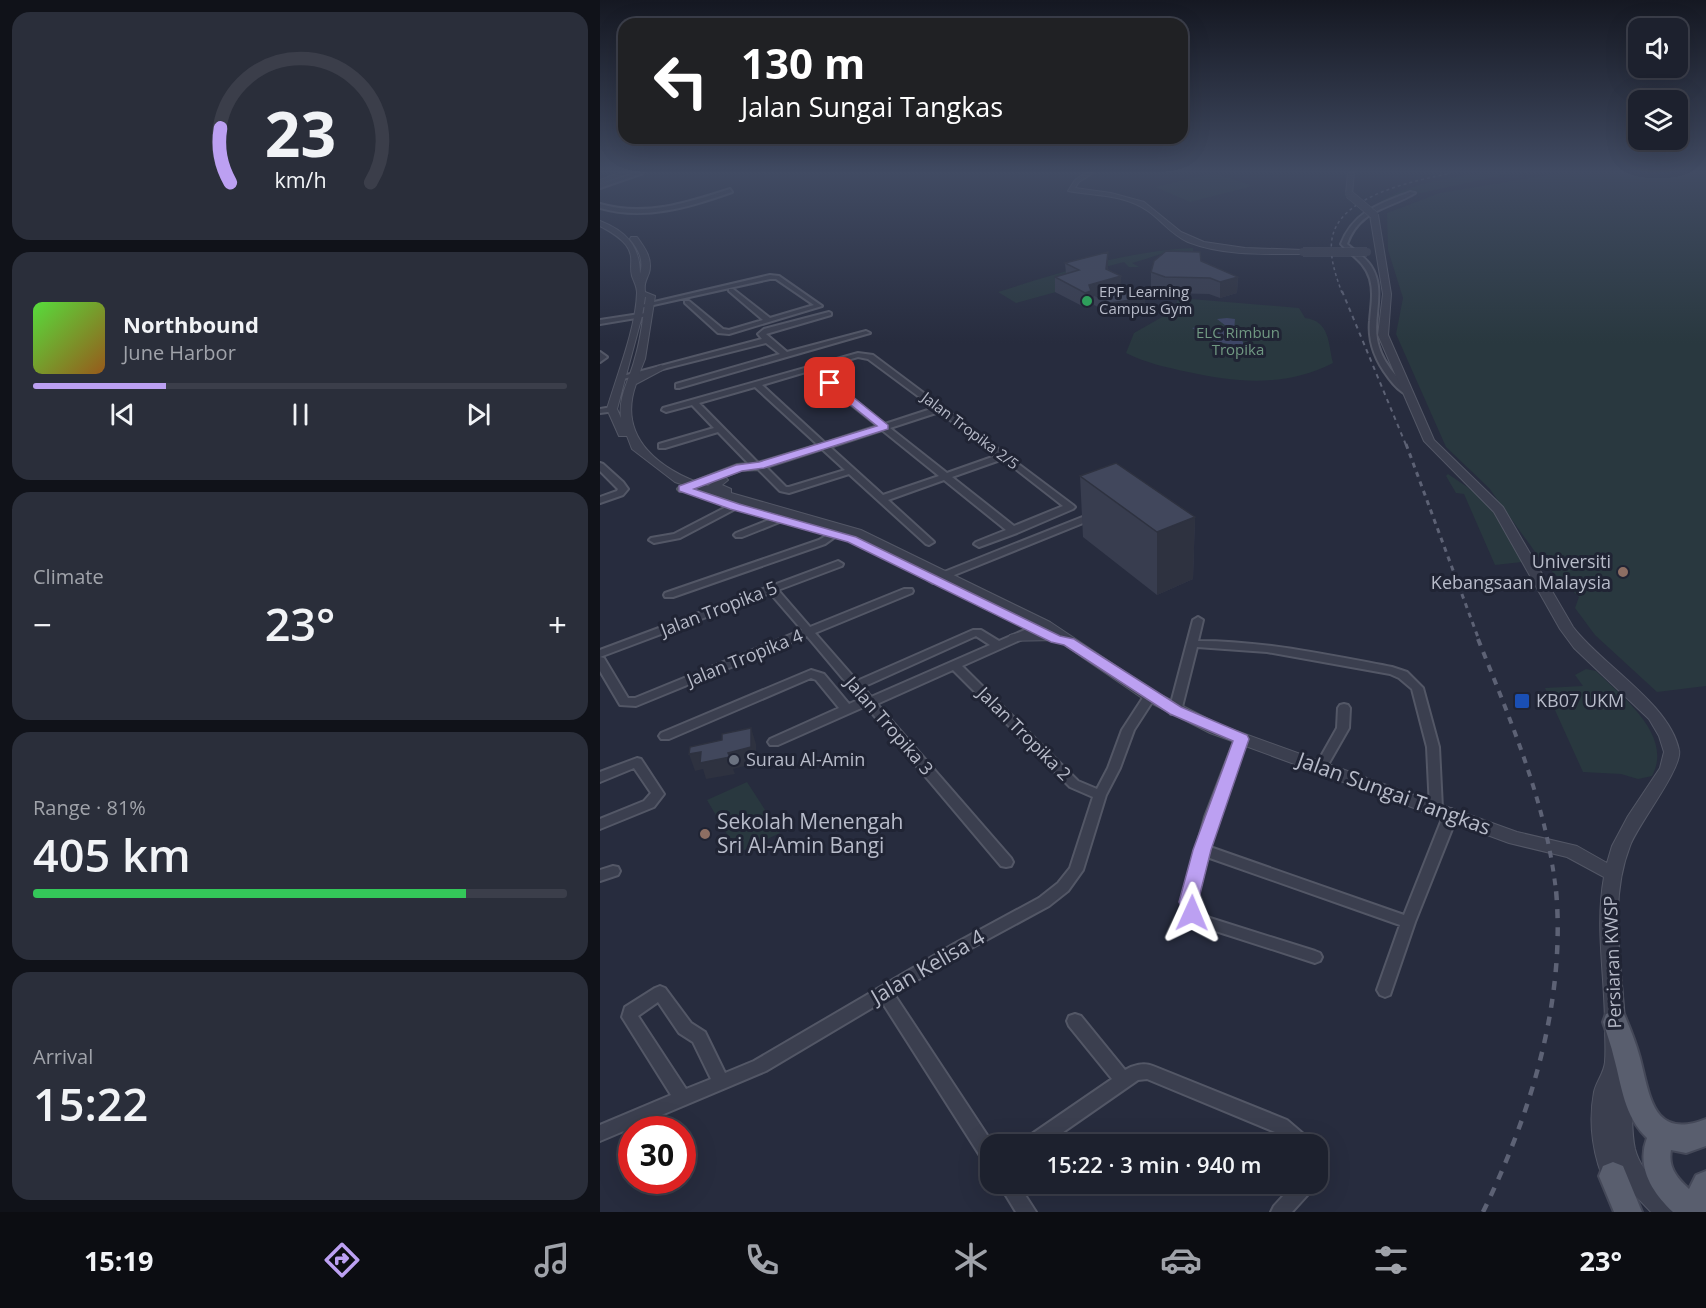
<!DOCTYPE html>
<meta charset="utf-8">
<style>
body{margin:0;font-family:"Open Sans",sans-serif;background:#2a2e3a;color:#f1f3f6;height:100vh;display:flex;flex-direction:column;font-size:22px;white-space:nowrap}
*{box-sizing:border-box;margin:0}
p{font-size:20px;color:#a0a3aa}
.icon{flex:none;width:33px;height:33px;fill:none;stroke:currentColor;stroke-width:2;stroke-linecap:round;stroke-linejoin:round}
.map{position:relative;flex:1;overflow:hidden}
.drawer{display:flex;flex-direction:column;gap:12px;padding:12px;background:#101219;width:600px}
.drawer>*{flex:none}
.top-card{position:absolute;left:18px;top:18px;width:570px;height:126px;border-radius:18px;box-shadow:0 6px 24px #0002,0 0 0 2px #3b3e4a;background:#202124;color:#fff;overflow:hidden}
.controls{position:absolute;left:1028px;top:18px;display:grid;gap:12px}
.controls a{display:grid;place-items:center;width:60px;height:60px;border-radius:12px;background:#1d212e;box-shadow:0 6px 24px #0002,0 0 0 2px #3b3e4a;font-size:30px}
.speed{position:absolute;left:18px;top:1116px;display:flex;gap:12px;font-size:30px;font-weight:700;text-align:center}
.speed>*{display:grid;place-content:center;width:78px;height:78px;border-radius:50%;background:#1d212e;box-shadow:0 6px 24px #0002,0 0 0 2px #3b3e4a;line-height:1}
.speed .limit{border:9px solid #d22;background:#fff;color:#111}
.pin{position:absolute;display:grid;place-items:center;width:51px;height:51px;color:#fff;margin:-26px;border-radius:12px;box-shadow:0 3px 9px #0006}
.me{position:absolute;width:66px;margin:-33px;rotate:1deg;stroke-linejoin:round;filter:drop-shadow(0 0 4px #0008)}
.turn{display:flex;align-items:center;gap:21px;height:126px;padding:0 24px;font-size:27px}
.turn .icon{width:78px;height:78px;stroke-width:2.5}
.turn b{display:block;font-size:42px;line-height:51px}
.big{font-size:45px;font-weight:600;line-height:1.1}
.drawer .card{flex:1;display:flex;flex-direction:column;justify-content:center;gap:9px;min-width:0;padding:0 21px;border-radius:18px;background:#2a2e3a}
.drawer .dial{align-items:center;gap:0}
.dial svg{height:156px;overflow:visible;fill:none;stroke:#3b3e4a;stroke-width:7;stroke-linecap:round;text-anchor:middle}
.dial text{fill:#f1f3f6;stroke:none}
.song{display:flex;align-items:center;gap:18px}
.cover{width:72px;height:72px;border-radius:9px;background:linear-gradient(135deg,hsl(110 70% 55%),hsl(30 70% 35%))}
.played{height:6px;border-radius:3px;background:linear-gradient(90deg,#bca0f2 25%,#3b3e4a 25%)}
.keys{display:flex;justify-content:space-around;direction:ltr}
.heat{display:flex;justify-content:space-between;align-items:center;font-size:33px;direction:ltr}
.charge{height:9px;border-radius:4px;background:linear-gradient(90deg,#34c759 81%,#3b3e4a 0)}
.trip{position:absolute;left:380px;top:1134px;width:348px;height:60px;border-radius:18px;background:#1d212e;box-shadow:0 6px 24px #0002,0 0 0 2px #3b3e4a;font-weight:600;line-height:60px;text-align:center}
.dock{display:flex;height:96px;justify-content:space-around;align-items:center;background:#0c0d12;color:#a0a3aa}
.dock .icon{width:42px;height:42px}
.dock .selected{color:#bca0f2}
.dock b{font-size:27px;color:#f1f3f6}
main{display:flex;flex:1;min-height:0}
.map>svg:first-child{display:block}
</style>
<main>
<section class="drawer">
<div class="card dial"><svg viewBox="0 0 100 80">
<path d="M14 69A42 42 0 1 1 86 69"/>
<path d="M14 69A42 42 0 0 1 9 41" stroke="#bca0f2"/>
<text x="50" y="56" font-size="32" font-weight="700">23</text>
<text x="50" y="72" font-size="11">km/h</text>
</svg></div>
<div class="card">
<div class="song"><i class="cover"></i><div><b>Northbound</b><p>June Harbor</p></div></div>
<div class="played"></div>
<div class="keys"><svg class="icon" aria-label="previous" viewBox="0 0 24 24"><path d="M18 5L8 12l10 7zM5 5v14"/></svg><svg class="icon" aria-label="pause" viewBox="0 0 24 24"><path d="M8 5v14M16 5v14"/></svg><svg class="icon" aria-label="next" viewBox="0 0 24 24"><path d="M6 5l10 7-10 7zM19 5v14"/></svg></div>
</div>
<div class="card"><p>Climate</p>
<div class="heat"><a>−</a><b class="big">23°</b><a>+</a></div>
</div>
<div class="card"><p>Range · 81%</p><b class="big">405 km</b><div class="charge"></div></div>
<div class="card"><p>Arrival</p><b class="big">15:22</b></div>
</section>
<div class="map">
<svg width="1106" height="1212" viewBox="0 0 1106 1212">
<rect width="100%" height="100%" fill="#272c3e"/>
<path fill="#29383f" d="M 614,173 L 653,186 L 590,202 L 555,187 Z
M 879,173 L 912,173 L 812,195 L 781,210 L 773,209 C 792,186 850,178 879,173 Z
M 961,173 L 1106,173 L 1106,686 L 1057,692 L 995,635 L 975,608 L 979,597 L 943,563 L 889,488 L 846,447 L 796,334 L 803,298 L 788,250 L 787,213 L 840,193 Z
M 593,248 L 593,254 C 569,247 550,259 532,263 L 539,267 L 529,267 L 524,262 L 467,277 L 467,289 L 416,303 L 398,292 C 461,272 526,251 593,248 Z
M 579,298 L 699,308 L 705,318 C 730,321 728,343 733,363 C 686,387 638,383 588,372 C 565,367 546,363 526,353 L 534,333 L 571,312 Z
M 848,474 L 888,501 L 922,562 L 895,565 L 864,494 L 856,493 L 846,476 Z
M 986,669 L 996,671 C 1022,697 1074,735 1052,776 L 1038,779 L 1021,774 L 983,772 L 945,688 L 983,686 L 975,675 Z
M 147,782 L 180,833 L 138,853 L 107,800 Z"/>
<path fill="#3e4666" d="M 627,318 L 635,319 L 634,332 L 643,342 L 643,345 L 638,346 L 604,339 L 602,334 L 592,328 C 604,326 611,332 623,331 L 626,326 L 617,319 Z"/>
<g fill="none" stroke-linecap="round" stroke-linejoin="round">
<g stroke="#535766" stroke-width="4">
<path id="minor" d="M 35,173 L 43,173 L 0,188 L 0,184 Z
M 130,189 L 132,192 C 90,207 44,221 0,208 L 0,204 C 45,217 87,203 130,189 Z
M 810,192 L 815,193 C 787,210 760,209 747,244 C 755,251 765,257 771,266 C 786,289 773,314 777,339 C 781,362 797,377 812,393 L 808,395 C 800,392 793,384 788,377 C 775,360 768,342 770,321 C 771,306 774,293 770,279 C 765,262 752,256 741,244 C 754,211 780,204 810,192 Z
M 170,275 L 179,276 L 222,306 L 129,334 L 118,333 L 85,303 L 85,301 L 89,301 L 123,329 L 129,330 L 163,320 L 129,291 L 129,289 L 133,289 L 170,318 L 214,305 L 176,279 L 170,279 L 40,308 L 37,306 Z
M 229,312 L 231,313 L 231,315 L 166,334 L 187,352 L 266,331 L 270,333 L 79,388 L 76,388 L 76,384 L 180,354 L 166,343 L 23,379 L 19,377 L 162,339 L 158,334 L 164,329 Z
M 46,313 L 48,314 L 48,316 L 0,324 L 0,320 Z
M 0,352 L 7,357 L 0,362 Z
M 258,353 L 273,355 L 473,505 L 475,507 L 473,509 L 417,533 L 379,547 L 374,544 L 376,542 L 406,530 L 344,480 L 288,500 L 332,540 L 334,542 L 329,545 L 326,544 L 249,474 L 189,493 L 180,491 L 158,469 L 141,470 L 86,491 L 80,491 L 78,489 L 80,487 L 137,465 L 149,464 L 118,432 L 65,448 L 59,448 L 59,444 L 114,428 L 92,405 L 66,412 L 62,410 L 63,408 ZM 258,357 L 268,359 L 334,408 L 285,424 L 216,369 ZM 209,371 L 278,426 L 225,443 L 162,385 ZM 155,387 L 218,445 L 158,463 L 99,403 ZM 339,412 L 398,455 L 347,473 L 290,428 ZM 282,430 L 339,476 L 283,495 L 230,447 ZM 222,449 L 245,470 L 189,487 L 186,487 L 166,467 ZM 403,459 L 463,506 L 414,526 L 352,477 Z
M 12,407 L 15,407 L 15,411 L 0,413 L 0,409 Z
M 0,463 L 3,464 L 23,482 L 28,489 L 23,495 L 0,503 L 0,497 L 17,491 L 18,489 L 0,471 Z
M 134,503 L 139,506 L 137,508 L 80,538 L 54,543 L 49,540 L 51,538 L 74,534 Z
M 495,512 L 498,513 L 500,515 L 498,517 L 337,582 L 333,583 L 328,580 L 329,578 Z
M 179,516 L 182,517 L 184,519 L 182,521 L 142,537 L 136,537 L 134,535 L 136,533 Z
M 234,531 L 239,534 L 225,544 L 73,597 L 65,597 L 64,595 L 65,593 L 219,540 Z
M 238,561 L 243,564 L 242,566 L 178,590 L 210,627 L 304,589 L 312,589 L 313,591 L 312,593 L 215,633 L 257,681 L 373,630 L 381,630 L 399,641 L 441,623 L 449,623 L 450,625 L 449,627 L 362,666 L 478,781 L 497,789 L 508,768 L 522,730 L 546,693 L 554,693 L 556,696 L 534,730 L 520,768 L 506,795 L 483,870 L 468,891 L 449,906 L 364,952 L 294,994 L 393,1144 L 390,1144 L 390,1165 L 384,1162 L 282,1002 L 166,1071 L 0,1141 L 0,1125 L 71,1095 L 22,1017 L 25,1007 L 55,988 L 60,986 L 65,988 L 91,1023 L 105,1032 L 125,1073 L 154,1061 L 354,944 L 439,898 L 458,883 L 470,868 L 493,797 L 470,787 L 353,670 L 277,704 L 411,858 L 413,862 L 411,866 L 406,867 L 401,866 L 266,706 L 178,745 L 170,745 L 168,742 L 170,739 L 239,708 L 216,680 L 211,678 L 69,739 L 61,739 L 59,736 L 61,733 L 211,670 L 224,674 L 249,704 L 260,699 L 207,636 L 36,706 L 20,705 L 0,671 L 0,650 ZM 170,593 L 202,630 L 35,698 L 28,698 L 4,658 L 0,657 ZM 376,636 L 390,645 L 271,697 L 263,687 ZM 58,1002 L 79,1033 L 93,1042 L 111,1079 L 86,1089 L 38,1016 Z
M 598,617 L 603,620 L 598,641 C 664,641 728,655 792,667 L 807,672 L 823,688 L 839,747 L 842,808 L 841,811 L 836,813 L 831,811 L 830,808 L 827,747 L 812,689 L 799,678 L 790,674 L 667,652 L 597,647 L 581,711 L 579,714 L 571,714 L 569,711 L 593,620 Z
M 744,704 L 748,705 L 750,708 L 749,728 L 725,770 L 717,770 L 715,767 L 737,728 L 738,708 L 740,705 Z
M 641,735 L 645,736 L 647,739 L 619,817 L 610,847 L 804,915 L 844,814 L 846,811 L 851,809 L 856,811 L 858,814 L 815,922 L 790,995 L 785,997 L 780,995 L 777,990 L 800,925 L 607,857 L 595,902 L 598,909 L 610,918 L 715,951 L 720,953 L 722,957 L 720,961 L 715,963 L 600,926 L 588,917 L 581,902 L 605,817 L 635,739 L 637,736 Z
M 37,758 L 41,759 L 64,794 L 54,807 L 0,829 L 0,819 L 44,801 L 51,793 L 34,768 L 0,782 L 0,772 Z
M 13,866 L 18,867 L 20,871 L 18,875 L 0,881 L 0,870 Z
M 475,1014 L 481,1016 L 525,1070 C 533,1065 544,1062 553,1066 L 687,1120 L 708,1138 L 710,1144 L 690,1144 L 675,1132 L 547,1079 L 538,1080 L 446,1144 L 424,1144 L 426,1138 L 512,1079 L 469,1026 L 467,1021 L 469,1016 Z
M 399,1184 L 418,1184 L 436,1212 L 416,1212 Z
M 694,1184 L 715,1184 L 712,1190 L 692,1212 L 671,1212 L 674,1206 Z"/>
</g>
<g stroke="#535766" stroke-width="2">
<path id="tertiary" d="M 19,173 L 30,173 L 0,184 L 0,180 Z
M 485,173 L 493,173 L 479,182 L 475,188 L 511,193 L 544,202 L 581,232 L 604,242 L 645,248 L 703,250 L 707,252 L 703,254 C 665,254 624,256 588,242 C 572,235 562,221 548,211 C 524,194 495,196 468,191 L 475,180 Z
M 748,173 L 754,173 L 752,194 L 749,196 L 746,194 Z
M 774,213 L 778,215 L 791,294 L 788,335 L 834,440 L 903,507 L 973,627 C 1002,665 1070,704 1079,750 C 1083,768 1038,824 1030,846 C 1008,902 1022,965 1025,1022 C 1026,1037 1024,1053 1026,1068 C 1027,1077 1030,1086 1031,1095 C 1033,1112 1031,1132 1035,1149 C 1043,1179 1068,1187 1079,1212 L 1051,1212 L 1029,1189 L 1026,1181 L 1023,1187 L 1015,1190 L 1007,1187 C 993,1158 988,1124 994,1092 C 996,1082 1004,1073 1005,1062 C 1006,1050 1005,1037 1005,1025 C 1005,976 995,926 1004,877 L 967,857 L 909,843 L 610,733 L 545,700 L 457,640 L 410,641 L 408,638 L 410,635 C 422,632 434,630 446,632 L 253,536 L 156,509 L 75,482 L 32,449 L 27,436 L 19,436 L 7,409 C 17,375 36,328 37,293 C 37,286 34,282 32,276 C 29,264 35,257 26,245 C 19,236 9,231 0,226 L 0,221 C 26,231 40,246 40,274 C 44,260 39,250 30,239 L 31,237 L 37,237 C 45,248 53,259 49,273 C 46,281 44,283 45,292 L 55,296 L 45,359 L 39,374 L 61,365 L 66,368 L 36,384 C 16,439 62,471 108,486 L 118,478 L 126,478 L 128,480 L 122,485 L 131,489 L 131,493 L 261,530 L 450,622 L 555,692 L 620,725 L 917,832 L 977,846 L 1007,863 L 1012,846 L 1028,816 L 1060,768 L 1064,752 L 1059,736 L 1049,719 L 974,648 L 960,629 L 894,512 L 824,441 L 778,335 L 783,294 L 770,215 ZM 45,297 L 46,297 C 43,317 41,339 35,358 C 30,379 18,396 21,418 L 17,409 L 42,316 Z"/>
</g>
<g stroke="#444858" stroke-width="4">
<path id="primary" d="M 1015,1011 L 1024,1014 C 1030,1028 1036,1043 1040,1058 C 1050,1097 1053,1140 1106,1119 L 1106,1146 L 1086,1153 L 1071,1150 C 1068,1167 1076,1177 1089,1189 L 1096,1175 L 1106,1171 L 1106,1212 L 1073,1212 C 1052,1192 1036,1167 1047,1138 C 1024,1116 1022,1087 1014,1058 C 1011,1045 1007,1034 1003,1022 L 1006,1014 Z
M 1013,1162 L 1023,1166 L 1042,1212 L 1014,1212 L 999,1176 L 1003,1166 Z"/>
</g>
<use href="#minor" fill="#3b3f4f" fill-rule="evenodd"/>
<use href="#tertiary" fill="#3b3f4f" fill-rule="evenodd"/>
<use href="#primary" fill="#595e6e" fill-rule="evenodd"/>
<path stroke="#5d6275" stroke-width="1.5" stroke-dasharray="3 3" stroke-linecap="butt" d="M 742,293 C 736,276 729,257 732,239 C 739,195 815,181 851,173"/>
<path stroke="#5d6275" stroke-width="2" stroke-dasharray="4.5 4.5" stroke-linecap="butt" d="M 742,291 L 806,445"/>
<path stroke="#5d6275" stroke-width="3" stroke-dasharray="5 5" stroke-linecap="butt" d="M 806,444 L 879,640"/>
<path stroke="#5d6275" stroke-width="4" stroke-dasharray="7 7" stroke-linecap="butt" d="M 878,639 C 911,722 946,802 956,891"/>
<path stroke="#5d6275" stroke-width="4.5" stroke-dasharray="9 9" stroke-linecap="butt" d="M 883,1212 C 931,1114 966,1000 956,890"/>
<g stroke="#535766" stroke-width="9" stroke-linecap="butt">
<path id="tertiary-bridge" d="M 749,194 L 774,215
M 703,252 L 767,252"/>
</g>
<use href="#tertiary-bridge" stroke="#3b3f4f" stroke-width="8"/>
</g>
<path fill="#383d4f" d="M 508,252 L 508,270 L 521,276 L 521,291 L 515,293 L 545,308 L 510,313 L 494,305 L 494,299 L 491,300 L 491,307 L 486,308 L 455,292 L 455,277 L 466,274 L 465,263 Z
M 601,261 L 638,277 L 637,293 L 620,298 L 609,294 L 565,293 L 551,288 L 551,272 Z
M 480,476 L 595,517 L 593,579 L 557,595 L 483,537 Z"/>
<path fill="#2e3240" d="M 508,252 L 508,266 L 507,280 L 521,276 L 521,291 L 499,297 L 494,295 L 494,299 L 491,300 L 491,307 L 486,308 L 485,293 L 489,285 L 506,269 Z
M 638,277 L 637,293 L 620,298 L 620,282 Z
M 545,298 L 545,308 L 510,313 L 510,303 Z
M 595,517 L 593,579 L 557,595 L 557,532 Z
M 151,728 L 156,744 L 156,763 L 133,769 L 135,774 L 106,779 L 103,769 L 95,771 L 89,754 L 101,752 L 128,753 Z"/>
<path fill="#41475c" stroke="#2e3240" stroke-width="1.5" d="M 566,251 L 600,252 L 601,261 L 638,277 L 620,282 L 610,278 L 565,277 L 551,272 L 554,261 Z
M 508,252 L 506,269 L 521,276 L 489,285 L 491,291 L 485,293 L 455,277 L 479,270 L 465,263 Z
M 540,290 L 545,298 L 510,303 L 494,295 Z
M 516,463 L 595,517 L 557,532 L 480,476 Z
M 151,728 L 151,747 L 128,753 L 130,757 L 100,763 L 101,752 L 89,754 L 90,747 L 122,740 L 122,734 Z"/>
<linearGradient id="sky" x2="0" y2="1"><stop stop-color="#151822"/><stop offset="0.5" stop-color="#414b63"/><stop offset="1" stop-color="#414b63" stop-opacity="0"/></linearGradient>
<rect width="1106" height="343" fill="url(#sky)"/>
<path fill="#bca0f2" stroke="#7a689d" stroke-width="1.5" d="M 226,381 L 233,381 L 288,425 L 288,429 L 164,468 L 142,471 L 94,489 L 139,504 L 256,537 L 460,636 L 474,639 L 581,707 L 647,735 L 649,739 L 611,850 L 598,902 L 602,913 L 599,918 L 592,921 L 586,918 L 579,902 L 593,850 L 633,741 L 570,714 L 464,645 L 451,642 L 248,542 L 130,509 L 79,491 L 79,486 L 136,465 L 159,462 L 277,426 L 226,385 Z"/>
<circle fill="#2e9e5b" stroke="#202434" stroke-width="2" cx="487" cy="301" r="6"/>
<g fill="#8d6e63" stroke="#202434" stroke-width="2">
<circle cx="1023" cy="572" r="6"/>
<circle cx="105" cy="834" r="6"/>
</g>
<rect fill="#1a4fb4" stroke="#202434" stroke-width="2" x="914" y="693" width="16" height="16" rx="3"/>
<circle fill="#6b7280" stroke="#202434" stroke-width="2" cx="134" cy="760" r="6"/>
<g text-anchor="middle" stroke-width="6" stroke-linejoin="round" paint-order="stroke">
<g font-size="15" fill="#b7bbc9" stroke="#202434" text-anchor="start">
<text x="499" y="297">EPF Learning<tspan x="499" dy="17">Campus Gym</tspan></text>
</g>
<g font-size="15" fill="#709882" stroke="#202434">
<text x="638" y="338">ELC Rimbun<tspan x="638" dy="17">Tropika</tspan></text>
</g>
<g font-size="15" fill="#b7bbc9" stroke="#202434">
<text transform="translate(370 431) rotate(37)" y="5">Jalan Tropika 2/5</text>
</g>
<g font-size="18" fill="#b7bbc9" stroke="#202434" text-anchor="start">
<text x="1011" y="568" text-anchor="end">Universiti<tspan x="1011" dy="21">Kebangsaan Malaysia</tspan></text>
<text x="936" y="707">KB07 UKM</text>
<text x="146" y="766">Surau Al-Amin</text>
</g>
<g font-size="18" fill="#b7bbc9" stroke="#202434">
<text transform="translate(119 609) rotate(-21)" y="6">Jalan Tropika 5</text>
<text transform="translate(145 658) rotate(-22)" y="6">Jalan Tropika 4</text>
<text transform="translate(289 726) rotate(49)" y="6">Jalan Tropika 3</text>
<text transform="translate(424 734) rotate(45)" y="6">Jalan Tropika 2</text>
<text transform="translate(1013 962) rotate(-92)" y="6">Persiaran KWSP</text>
</g>
<g font-size="21" fill="#b7bbc9" stroke="#202434">
<text transform="translate(794 794) rotate(20)" y="7">Jalan Sungai Tangkas</text>
<text transform="translate(328 967) rotate(-30)" y="7">Jalan Kelisa 4</text>
</g>
<g font-size="21" fill="#b7bbc9" stroke="#202434" text-anchor="start">
<text x="117" y="829">Sekolah Menengah<tspan x="117" dy="24">Sri Al-Amin Bangi</tspan></text>
</g>
</g>
</svg>
<div class="controls">
<a><svg class="icon" aria-label="sound" viewBox="0 0 24 24"><path d="M4 9h4l5-4v14l-5-4H4zM17 9q2 3 0 6"/></svg></a>
<a><svg class="icon" aria-label="layers" viewBox="0 0 24 24"><path d="M12 4l9 5-9 5-9-5zM3 14l9 5 9-5"/></svg></a>
</div>
<div class="speed"><div class="limit">30</div></div>
<div class="pin" style="left:230px;top:383px;background:#d93025"><svg class="icon" aria-label="arrive" viewBox="0 0 24 24"><path d="M6 21V4h12l-3 4 3 4H6"/></svg></div>
<svg class="me" style="left:592px;top:913px" viewBox="-20 -20 40 40"><path d="M0-17L14 15 0 8-14 15z" fill="#bca0f2" stroke="#fff" stroke-width="4"/></svg>
<div class="trip">15:22 · 3 min · 940 m</div>
<div class="top-card">
<div class="turn"><svg class="icon" aria-label="left" viewBox="0 0 24 24"><path d="M17 20v-9H6M10 6l-5 5 5 5"/></svg><div><b>130 m</b>Jalan Sungai Tangkas</div></div>
</div>
</div>
</main>
<nav class="dock">
<b>15:19</b>
<svg class="icon selected" aria-label="directions" viewBox="0 0 24 24"><path d="M12 3l9 9-9 9-9-9zM9 14v-3h6M13 9l2 2-2 2"/></svg>
<svg class="icon" aria-label="music" viewBox="0 0 24 24"><path d="M9 18V5l10-2v13"/><circle cx="6" cy="18" r="3"/><circle cx="16" cy="16" r="3"/></svg>
<svg class="icon" aria-label="phone" viewBox="0 0 24 24"><path d="M5 4h4l2 5-3 2q2 4 5 5l2-3 5 2v4C11 20 4 13 5 4z"/></svg>
<svg class="icon" aria-label="climate" viewBox="0 0 24 24"><path d="M12 3v18M4 7l16 10M4 17L20 7"/></svg>
<svg class="icon" aria-label="car" viewBox="0 0 24 24"><path d="M5 17H2v-5l4-1 3-4h7l3 4 3 1v5h-3M9 17h6M6 11h13"/><circle cx="7" cy="17" r="2"/><circle cx="17" cy="17" r="2"/></svg>
<svg class="icon" aria-label="filters" viewBox="0 0 24 24"><path d="M4 7h16M4 17h16"/><circle cx="9" cy="7" r="2"/><circle cx="15" cy="17" r="2"/></svg>
<b>23°</b>
</nav>
